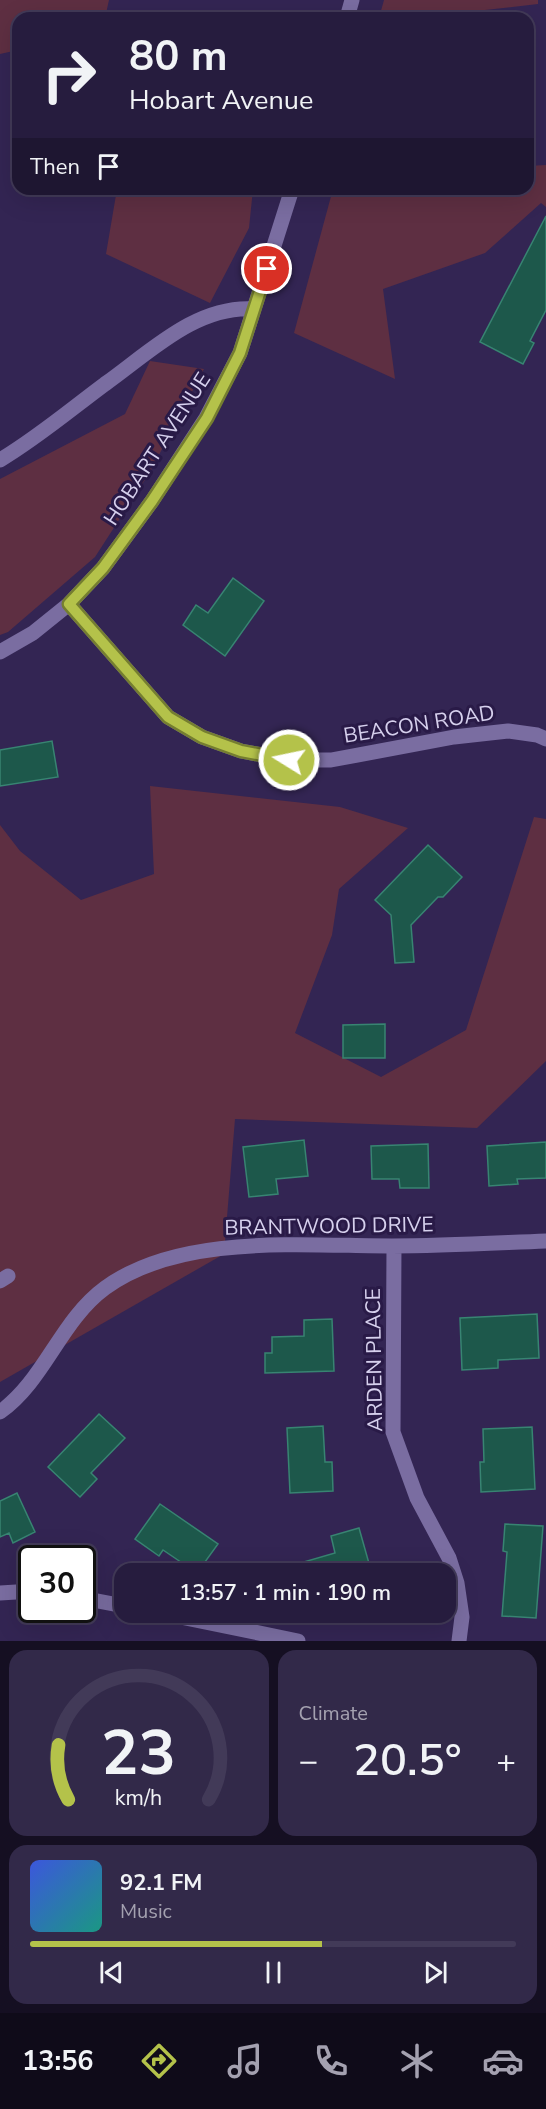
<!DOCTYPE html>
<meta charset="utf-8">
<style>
body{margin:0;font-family:"Nunito Sans",sans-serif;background:#322949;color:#f1f3f6;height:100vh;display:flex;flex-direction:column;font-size:22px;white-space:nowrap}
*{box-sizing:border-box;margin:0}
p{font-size:20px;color:#a4a1b0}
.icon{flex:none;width:33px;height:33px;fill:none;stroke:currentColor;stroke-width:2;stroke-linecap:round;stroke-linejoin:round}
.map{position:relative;height:1641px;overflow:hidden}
.panel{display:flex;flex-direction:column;gap:9px;padding:9px;background:#150f22;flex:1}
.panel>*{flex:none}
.top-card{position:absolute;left:12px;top:12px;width:522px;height:183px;border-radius:18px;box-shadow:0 6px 24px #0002,0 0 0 2px #423a58;background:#261c3e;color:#f1f3f6;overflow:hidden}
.speed{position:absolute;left:18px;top:1545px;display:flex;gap:12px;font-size:30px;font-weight:700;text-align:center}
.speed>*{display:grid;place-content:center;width:78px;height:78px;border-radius:50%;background:#261c3e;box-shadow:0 6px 24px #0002,0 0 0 2px #423a58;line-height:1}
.speed .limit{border:3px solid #111;border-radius:9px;background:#fff;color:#111}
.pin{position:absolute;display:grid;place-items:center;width:51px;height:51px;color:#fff;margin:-26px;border:3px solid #fff;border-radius:50%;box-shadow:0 2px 6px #0007}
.me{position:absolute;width:66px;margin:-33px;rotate:280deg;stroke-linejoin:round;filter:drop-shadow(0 0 4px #0008)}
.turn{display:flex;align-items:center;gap:21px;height:126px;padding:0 18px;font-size:27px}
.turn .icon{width:78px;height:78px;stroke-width:2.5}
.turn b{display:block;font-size:42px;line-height:51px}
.then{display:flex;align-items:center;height:57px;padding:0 18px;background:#0003;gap:12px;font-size:22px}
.big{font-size:45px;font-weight:600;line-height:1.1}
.panel .card{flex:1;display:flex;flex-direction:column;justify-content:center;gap:9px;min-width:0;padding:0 21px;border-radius:18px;background:#322949}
.panel .dial{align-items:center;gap:0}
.dial svg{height:156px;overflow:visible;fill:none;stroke:#423a58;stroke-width:7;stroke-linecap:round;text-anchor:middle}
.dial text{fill:#f1f3f6;stroke:none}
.song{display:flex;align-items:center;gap:18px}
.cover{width:72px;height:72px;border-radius:9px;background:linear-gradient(135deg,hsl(230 70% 55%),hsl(170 70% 35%))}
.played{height:6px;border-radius:3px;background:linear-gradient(90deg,#b4c24a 60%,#423a58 60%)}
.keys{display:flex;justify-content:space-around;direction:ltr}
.heat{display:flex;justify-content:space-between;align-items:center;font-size:33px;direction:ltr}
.panel .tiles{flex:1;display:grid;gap:9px;grid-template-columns:1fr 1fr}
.card:last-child{grid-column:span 2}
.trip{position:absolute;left:114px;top:1563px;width:342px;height:60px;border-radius:18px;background:#261c3e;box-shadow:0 6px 24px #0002,0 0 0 2px #423a58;font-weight:600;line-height:60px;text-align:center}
.tabs{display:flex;height:96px;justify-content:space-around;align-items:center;background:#0f0b19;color:#a4a1b0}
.tabs .icon{width:42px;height:42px}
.tabs .selected{color:#b4c24a}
.tabs b{font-size:27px;color:#f1f3f6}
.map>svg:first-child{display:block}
</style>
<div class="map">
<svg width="546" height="1641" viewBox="0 0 546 1641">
<rect width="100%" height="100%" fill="#332553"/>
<path fill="#5e2f42" d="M 0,0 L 109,0 L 105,18 L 18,18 L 18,50 L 0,54 Z
M 384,0 L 538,0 L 538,4 L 467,12 L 460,18 L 379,18 Z
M 546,165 L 546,207 L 541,203 L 485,253 L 383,289 L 395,379 L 294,333 L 333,189 L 528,189 L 528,166 Z
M 117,189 L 253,189 L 249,228 L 210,303 L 106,254 Z
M 150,361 L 204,369 L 150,472 L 95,557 L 8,632 L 0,635 L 0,479 L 125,414 Z
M 150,786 L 340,807 L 408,828 L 339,889 L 332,935 L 295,1033 L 381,1077 L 466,1030 L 534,817 L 546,819 L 546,1061 L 477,1128 L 235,1119 L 224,1254 L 0,1382 L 0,825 L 20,851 L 81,900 L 154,874 Z"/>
<path fill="#1d584b" stroke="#388472" stroke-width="1.5" d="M 546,216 L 546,310 L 530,341 L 534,343 L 523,364 L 480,342 Z
M 233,578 L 264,601 L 225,656 L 183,625 L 196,605 L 208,613 Z
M 52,741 L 58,777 L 0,786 L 0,750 Z
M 428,845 L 462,877 L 443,897 L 438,897 L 411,925 L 414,962 L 395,963 L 391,915 L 375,900 Z
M 385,1024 L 385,1058 L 343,1058 L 343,1025 Z
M 304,1140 L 308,1176 L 276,1179 L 278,1194 L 249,1197 L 243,1147 Z
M 546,1142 L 546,1178 L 517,1179 L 518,1184 L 489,1186 L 487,1146 Z
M 428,1144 L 429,1188 L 400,1188 L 399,1179 L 372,1179 L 371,1146 Z
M 537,1314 L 539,1358 L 498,1360 L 498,1368 L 462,1370 L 460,1318 Z
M 332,1319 L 334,1371 L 265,1373 L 265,1353 L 272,1353 L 272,1337 L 304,1336 L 304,1320 Z
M 99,1414 L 125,1438 L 91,1473 L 97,1479 L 80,1497 L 48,1467 Z
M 323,1426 L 325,1462 L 332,1462 L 333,1491 L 290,1493 L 287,1428 Z
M 532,1427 L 535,1489 L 481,1492 L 480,1462 L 484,1462 L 483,1429 Z
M 17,1493 L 35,1532 L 13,1543 L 9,1533 L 0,1537 L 0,1501 Z
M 160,1504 L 218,1544 L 197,1573 L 163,1550 L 159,1556 L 135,1539 Z
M 505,1524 L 543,1526 L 536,1618 L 502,1616 L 507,1552 L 503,1551 Z
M 359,1528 L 372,1574 L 284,1574 L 283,1568 L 335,1553 L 331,1536 Z"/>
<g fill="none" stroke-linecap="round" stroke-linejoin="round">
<path stroke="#7a6da1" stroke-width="15" d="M 347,18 L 352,0
M 0,460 C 37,438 70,410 105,384 C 149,353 196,305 254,309
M 69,604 L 168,717 L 202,737 L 241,751 L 289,760 L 331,760 L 454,737 L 508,731 L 537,735 L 546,739
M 0,652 L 33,633 L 69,604 L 103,568 L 152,501 L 206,418 L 240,353 L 292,189
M 394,1246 L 393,1432 L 417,1498 L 449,1558 L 457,1583 L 462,1617 L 459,1641
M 0,1281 L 8,1276
M 0,1412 C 45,1380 60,1321 105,1288 C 180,1233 304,1246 392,1246 C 443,1246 495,1243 546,1241
M 0,1593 L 32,1591
M 82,1598 L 124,1606
M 156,1612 L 298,1641"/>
</g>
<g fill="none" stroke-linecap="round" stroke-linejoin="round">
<g stroke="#757e30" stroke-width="15">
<path id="route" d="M 267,269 L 240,353 L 207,418 L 152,501 L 103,568 L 69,604 L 168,717 L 202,737 L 241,751 L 289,760"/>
</g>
<use href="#route" stroke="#b4c24a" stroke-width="10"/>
</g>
<g text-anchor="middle" stroke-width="6" stroke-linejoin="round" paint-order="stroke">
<g font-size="21" fill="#d6d0ed" stroke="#291a47">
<text transform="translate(157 449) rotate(-57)" y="7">HOBART AVENUE</text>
<text transform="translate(419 724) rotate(-9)" y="7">BEACON ROAD</text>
<text transform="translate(329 1226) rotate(-1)" y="7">BRANTWOOD DRIVE</text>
<text transform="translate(374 1360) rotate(-91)" y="7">ARDEN PLACE</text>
</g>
</g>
</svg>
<div class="speed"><div class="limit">30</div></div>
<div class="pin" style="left:267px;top:269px;background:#d93025"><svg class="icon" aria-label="arrive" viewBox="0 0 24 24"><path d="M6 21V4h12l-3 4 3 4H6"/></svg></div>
<svg class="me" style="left:289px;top:760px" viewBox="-20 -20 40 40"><circle r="17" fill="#b4c24a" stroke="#fff" stroke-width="3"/><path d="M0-11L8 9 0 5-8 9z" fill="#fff"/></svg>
<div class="trip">13:57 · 1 min · 190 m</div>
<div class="top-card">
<div class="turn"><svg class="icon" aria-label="right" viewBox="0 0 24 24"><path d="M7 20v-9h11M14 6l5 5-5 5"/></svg><div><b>80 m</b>Hobart Avenue</div></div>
<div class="then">Then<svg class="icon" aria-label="arrive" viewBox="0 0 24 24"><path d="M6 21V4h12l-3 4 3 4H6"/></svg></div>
</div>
</div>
<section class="panel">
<div class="tiles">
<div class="card dial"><svg viewBox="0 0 100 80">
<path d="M14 69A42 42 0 1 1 86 69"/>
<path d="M14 69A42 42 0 0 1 9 41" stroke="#b4c24a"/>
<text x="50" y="56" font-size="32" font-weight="700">23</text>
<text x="50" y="72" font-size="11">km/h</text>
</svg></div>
<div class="card"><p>Climate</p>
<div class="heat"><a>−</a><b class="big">20.5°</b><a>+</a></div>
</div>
<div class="card">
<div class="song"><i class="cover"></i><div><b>92.1 FM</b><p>Music</p></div></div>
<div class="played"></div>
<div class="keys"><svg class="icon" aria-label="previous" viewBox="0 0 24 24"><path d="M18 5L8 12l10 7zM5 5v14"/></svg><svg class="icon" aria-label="pause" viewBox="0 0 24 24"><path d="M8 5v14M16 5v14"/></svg><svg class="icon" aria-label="next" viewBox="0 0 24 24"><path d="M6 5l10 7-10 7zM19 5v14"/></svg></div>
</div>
</div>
</section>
<nav class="tabs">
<b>13:56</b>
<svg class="icon selected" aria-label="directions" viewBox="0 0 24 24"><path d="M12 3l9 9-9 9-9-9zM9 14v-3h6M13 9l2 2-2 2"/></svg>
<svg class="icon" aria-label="music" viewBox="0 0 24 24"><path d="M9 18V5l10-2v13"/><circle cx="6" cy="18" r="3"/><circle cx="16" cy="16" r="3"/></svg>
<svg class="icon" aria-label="phone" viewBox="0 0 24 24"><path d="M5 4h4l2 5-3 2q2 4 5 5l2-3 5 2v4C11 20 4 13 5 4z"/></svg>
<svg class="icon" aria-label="climate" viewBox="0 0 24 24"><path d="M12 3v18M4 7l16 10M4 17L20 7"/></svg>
<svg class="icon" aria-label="car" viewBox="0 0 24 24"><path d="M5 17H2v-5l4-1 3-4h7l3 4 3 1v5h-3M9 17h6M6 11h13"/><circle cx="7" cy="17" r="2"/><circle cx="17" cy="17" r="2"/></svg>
</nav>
